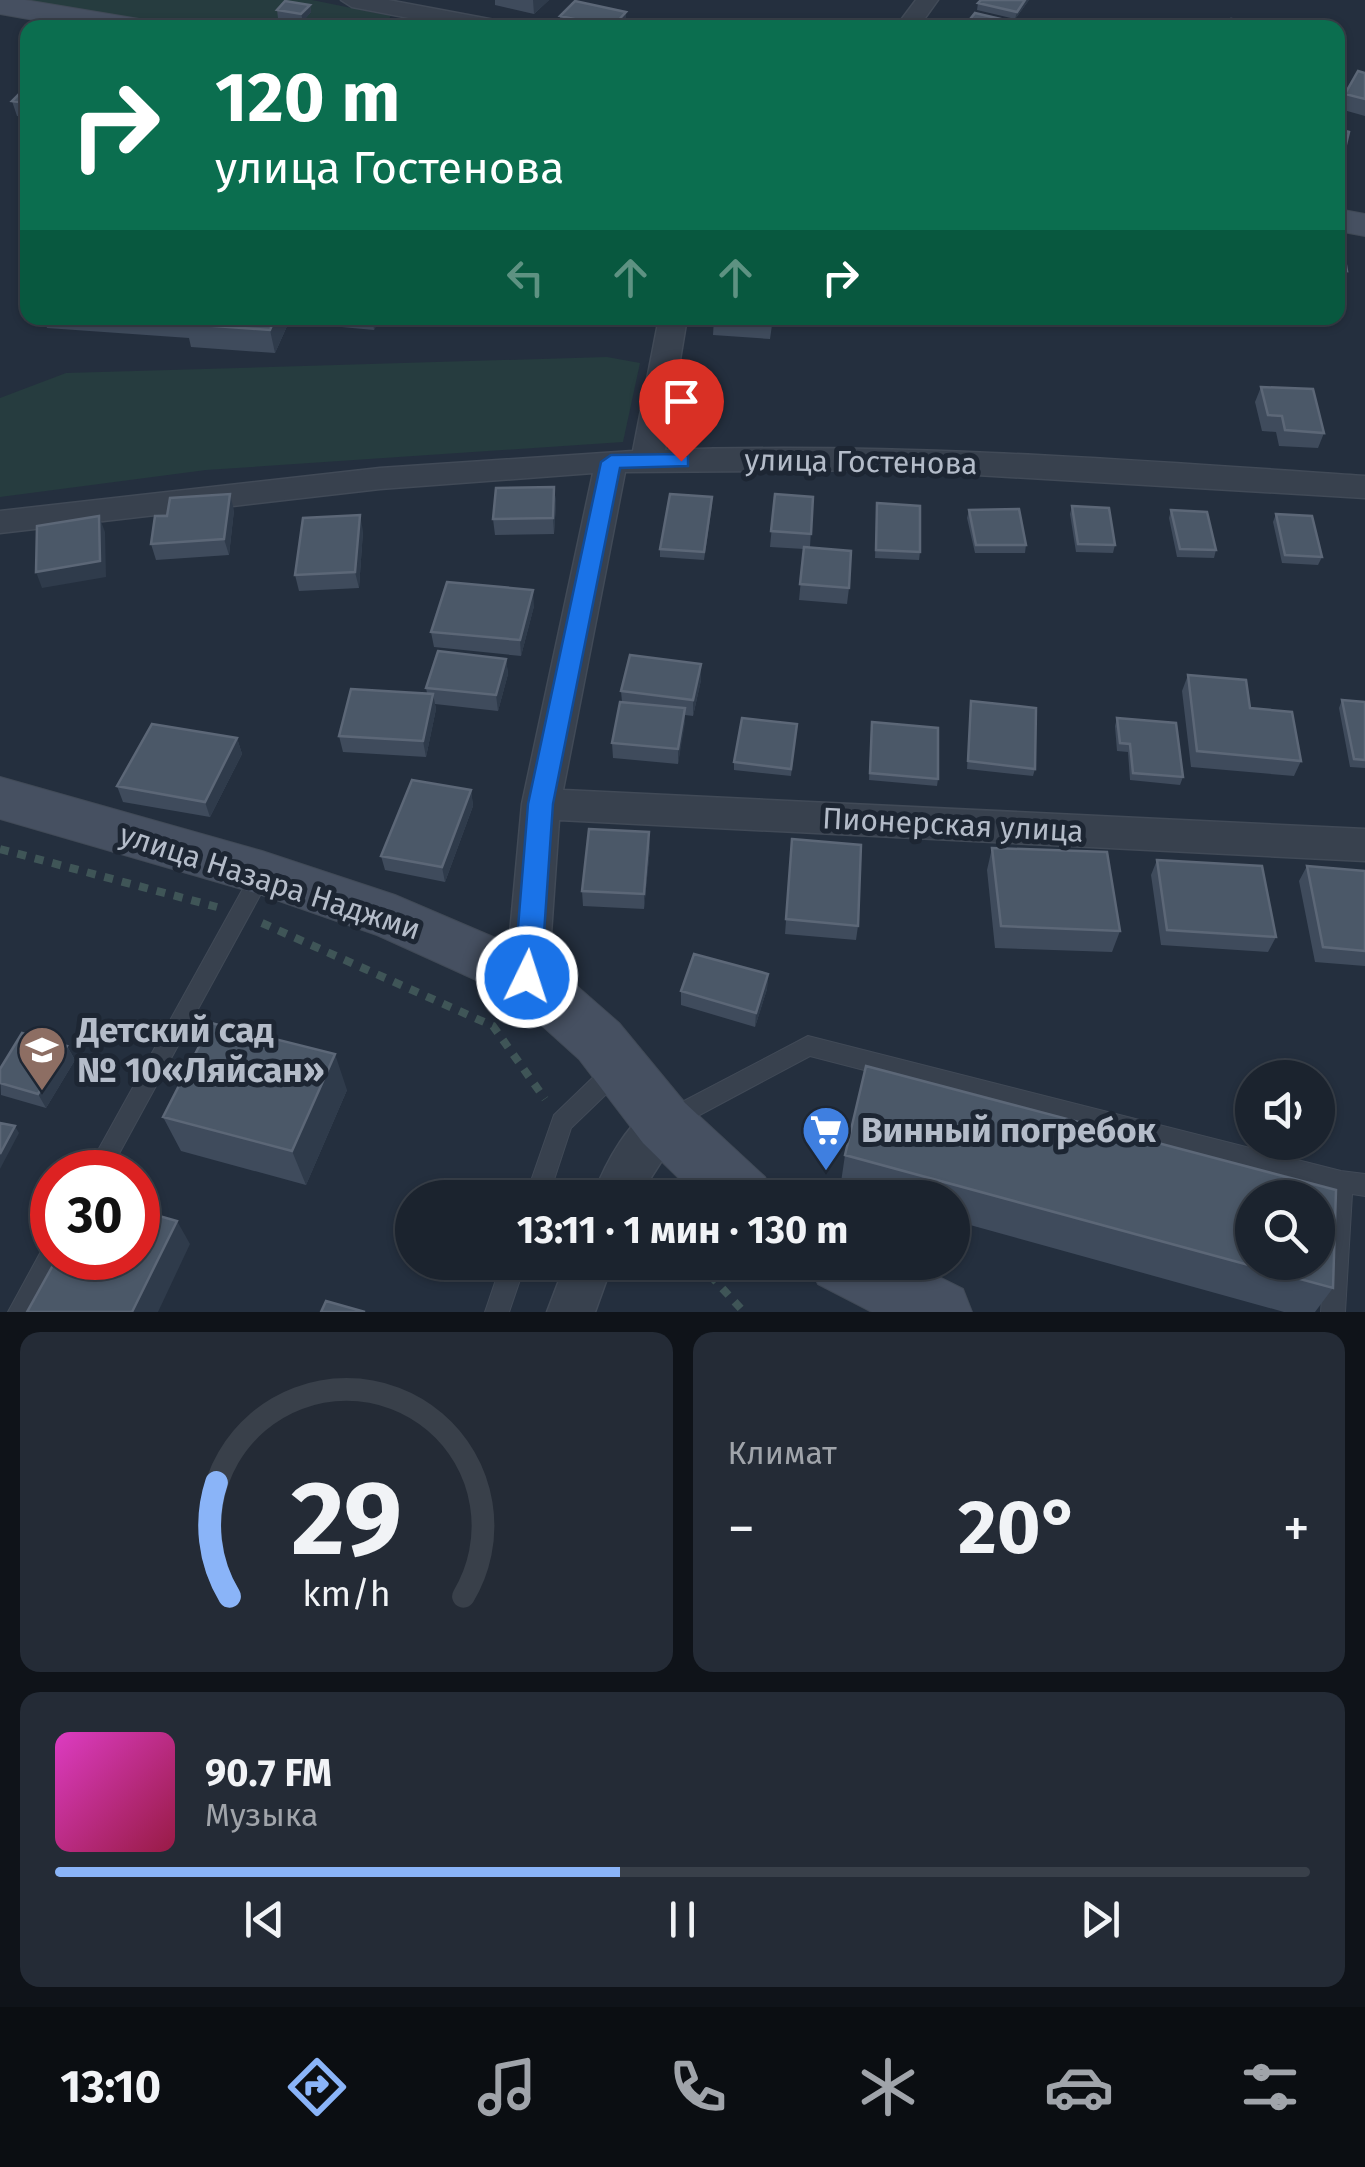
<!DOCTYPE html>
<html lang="ru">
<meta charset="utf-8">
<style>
body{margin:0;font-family:"Fira Sans",sans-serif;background:#242b36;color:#f1f3f6;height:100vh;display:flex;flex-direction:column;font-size:38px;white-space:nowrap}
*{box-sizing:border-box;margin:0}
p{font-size:32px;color:#a0a4aa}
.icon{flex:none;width:55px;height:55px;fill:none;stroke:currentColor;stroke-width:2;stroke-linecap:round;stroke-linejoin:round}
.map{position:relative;height:1312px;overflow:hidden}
.sheet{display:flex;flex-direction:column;gap:20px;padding:20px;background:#0f1319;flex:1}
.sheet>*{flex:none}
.hud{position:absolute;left:20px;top:20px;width:1325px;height:305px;border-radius:20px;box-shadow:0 2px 8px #0004,0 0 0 2px #39404a;background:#0b6e4f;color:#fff;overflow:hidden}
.buttons{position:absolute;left:1235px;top:1060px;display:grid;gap:20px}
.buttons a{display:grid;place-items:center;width:100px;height:100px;border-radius:50%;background:#1b232e;box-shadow:0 2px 8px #0004,0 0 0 2px #39404a;font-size:50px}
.speed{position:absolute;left:30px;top:1150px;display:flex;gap:20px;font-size:50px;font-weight:700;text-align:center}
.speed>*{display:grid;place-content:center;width:130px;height:130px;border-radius:50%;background:#1b232e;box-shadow:0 2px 8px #0004,0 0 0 2px #39404a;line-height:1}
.speed .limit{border:15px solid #d22;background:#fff;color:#111}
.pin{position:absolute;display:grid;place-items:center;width:85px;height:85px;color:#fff;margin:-102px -42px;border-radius:50% 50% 50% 0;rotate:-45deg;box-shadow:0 0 10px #0007}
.pin .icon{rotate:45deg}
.me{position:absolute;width:110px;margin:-55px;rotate:4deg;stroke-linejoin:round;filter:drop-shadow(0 0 8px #0008)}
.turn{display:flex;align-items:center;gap:35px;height:210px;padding:0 30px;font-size:45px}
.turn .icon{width:130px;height:130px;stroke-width:2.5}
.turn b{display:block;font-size:70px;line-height:85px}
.lanes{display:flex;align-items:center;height:95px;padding:0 30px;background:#0003;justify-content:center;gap:50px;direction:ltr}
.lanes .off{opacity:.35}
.big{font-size:75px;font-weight:700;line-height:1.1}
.sheet .widget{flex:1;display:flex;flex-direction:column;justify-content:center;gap:15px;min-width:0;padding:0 35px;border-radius:20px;background:#242b36}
.sheet .dial{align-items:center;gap:0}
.dial svg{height:260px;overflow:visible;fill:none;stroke:#39404a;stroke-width:7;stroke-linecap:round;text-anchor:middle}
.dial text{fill:#f1f3f6;stroke:none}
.song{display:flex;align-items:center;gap:30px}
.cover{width:120px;height:120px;border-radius:15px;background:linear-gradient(135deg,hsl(310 70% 55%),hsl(340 70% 35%))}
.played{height:10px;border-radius:5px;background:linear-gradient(90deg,#8ab4f8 45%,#39404a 45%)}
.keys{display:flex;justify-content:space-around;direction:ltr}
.heat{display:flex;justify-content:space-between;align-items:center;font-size:55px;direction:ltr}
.sheet .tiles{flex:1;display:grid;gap:20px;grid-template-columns:1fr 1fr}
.widget:last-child{grid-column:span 2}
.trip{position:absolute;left:395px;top:1180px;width:575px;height:100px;border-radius:50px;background:#1b232e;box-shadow:0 2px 8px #0004,0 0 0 2px #39404a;font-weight:700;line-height:100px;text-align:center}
.tab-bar{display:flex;height:160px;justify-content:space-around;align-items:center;background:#0b0e12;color:#a0a4aa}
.tab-bar .icon{width:70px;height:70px}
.tab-bar .on{color:#8ab4f8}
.tab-bar b{font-size:45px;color:#f1f3f6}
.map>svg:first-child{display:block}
</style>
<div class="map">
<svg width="1365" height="1312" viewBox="0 0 1365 1312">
<rect width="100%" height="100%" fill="#242f3e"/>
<path fill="#263c3f" d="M 7,0 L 312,0 L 391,16 L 382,27 L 188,27 Z
M 607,357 L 640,363 L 623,442 L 206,470 L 0,497 L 0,398 L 66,373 Z"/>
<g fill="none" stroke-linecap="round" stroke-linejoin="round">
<g stroke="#414a57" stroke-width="2">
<path id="lane" d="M 262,865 L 269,867 L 272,873 L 269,879 L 109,1172 L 86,1172 L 255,867 Z
M 808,1036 L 1341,1171 L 1365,1174 L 1365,1196 L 1352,1194 L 1345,1312 L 1321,1312 L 1329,1190 L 810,1056 L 679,1126 L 671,1129 L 663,1126 L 660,1119 L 663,1112 Z
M 616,1060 L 624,1063 L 627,1070 L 624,1077 L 571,1128 L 548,1198 L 525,1198 L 554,1115 L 608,1063 Z
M 52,1242 L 52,1258 L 62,1258 L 33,1312 L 8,1312 L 44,1246 Z
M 502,1262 L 526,1262 L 509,1312 L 485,1312 Z"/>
</g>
<g stroke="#414a57" stroke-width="3">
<path id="street" d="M 341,0 L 388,0 L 500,21 L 511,28 L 461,28 L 352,7 Z
M 916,0 L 938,0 L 918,28 L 895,28 Z
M 659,318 L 687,318 L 665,450 C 898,442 1132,460 1365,476 L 1365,498 L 893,470 L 625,472 L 563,790 L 1365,829 L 1365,861 L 559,820 L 548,977 L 542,990 L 527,995 L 512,990 L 506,977 L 522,804 L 593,473 L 380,489 L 0,533 L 0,511 L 380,468 L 633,451 Z
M 664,1102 L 680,1108 L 686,1123 L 638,1198 L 592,1198 C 605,1164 629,1116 664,1102 Z
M 566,1262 L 613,1262 L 595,1312 L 547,1312 Z"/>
</g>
<g stroke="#414a57" stroke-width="2">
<path id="secondary" d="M 0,0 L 25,0 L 139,19 L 150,21 L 154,28 L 80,28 L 0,14 Z
M 1338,209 L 1365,214 L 1365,236 L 1338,231 Z
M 0,777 L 262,851 L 395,895 L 547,960 L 619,1023 L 685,1103 L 765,1177 L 774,1198 L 699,1198 L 643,1143 L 579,1059 L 507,994 L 377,935 L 262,895 L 0,819 Z
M 808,1262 L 909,1262 L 963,1289 L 972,1312 L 872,1312 L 818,1284 Z"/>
</g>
<path stroke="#3f5557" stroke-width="8" stroke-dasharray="9 9" stroke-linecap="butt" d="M 0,849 L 217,907
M 262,923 L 493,1026 L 545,1099
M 698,1262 L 744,1312"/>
<use href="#lane" fill="#38414e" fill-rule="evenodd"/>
<use href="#street" fill="#38414e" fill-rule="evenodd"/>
<use href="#secondary" fill="#465061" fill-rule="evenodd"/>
</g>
<path fill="#3f4b5c" d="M 495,0 L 549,0 L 534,14 L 495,5 Z
M 1029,0 L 1015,19 L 977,10 L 978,3 Z
M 310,5 L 311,12 L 303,21 L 278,18 L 277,10 Z
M 626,12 L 626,28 L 560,28 L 560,16 Z
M 1365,73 L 1365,116 L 1340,109 L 1345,94 Z
M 28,85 L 28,118 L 17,116 L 12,101 Z
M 1338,129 L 1342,161 L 1338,175 Z
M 1338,243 L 1347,271 L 1341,287 L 1338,287 Z
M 43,318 L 287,318 L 288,324 L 275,353 L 191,347 L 189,338 L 47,328 Z
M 330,318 L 380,318 L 374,330 L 331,326 Z
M 714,318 L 773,318 L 770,339 L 713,335 Z
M 1261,387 L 1324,433 L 1318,448 L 1279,446 L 1276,432 L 1262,431 L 1255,402 Z
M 554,487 L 556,503 L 554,534 L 495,535 L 493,519 Z
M 775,494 L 813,497 L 810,547 L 849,588 L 847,604 L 799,600 L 804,549 L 770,547 Z
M 877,503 L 920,552 L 919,560 L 875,558 Z
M 712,505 L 704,560 L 660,557 L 660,549 Z
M 1072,506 L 1115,545 L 1113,553 L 1076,552 L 1070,514 Z
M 234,510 L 229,555 L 156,560 L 151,544 Z
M 969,510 L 1026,545 L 1025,553 L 975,553 L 967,518 Z
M 1171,510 L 1216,550 L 1214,558 L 1177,557 L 1169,518 Z
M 1276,514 L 1322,557 L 1318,565 L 1282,563 L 1273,522 Z
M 363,531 L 359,588 L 299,591 L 295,575 Z
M 534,606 L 521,656 L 434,647 L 431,632 Z
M 506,659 L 508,674 L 498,711 L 435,704 L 436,709 L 426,757 L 343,752 L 339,736 L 427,693 L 426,688 Z
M 701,664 L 701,680 L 693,716 L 685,715 L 678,764 L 613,758 L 612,743 L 622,702 L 621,691 Z
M 1188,675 L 1250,708 L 1301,761 L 1294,776 L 1191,767 L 1182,691 Z
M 1342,700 L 1365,702 L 1365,768 L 1350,767 L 1339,708 Z
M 971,701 L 1035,769 L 1033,776 L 967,769 Z
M 1117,718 L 1183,777 L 1180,785 L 1130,780 L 1128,752 L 1117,751 L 1115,726 Z
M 797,724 L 791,776 L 734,770 L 734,762 Z
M 871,730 L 938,779 L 937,786 L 869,780 Z
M 237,738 L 242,754 L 210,817 L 123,802 L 117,786 Z
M 471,790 L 473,806 L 445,882 L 385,870 L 381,856 Z
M 792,839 L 858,926 L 856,940 L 785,934 Z
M 650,847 L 644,909 L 583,906 L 582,891 Z
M 992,848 L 1120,931 L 1112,952 L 995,948 L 987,870 Z
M 1157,860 L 1276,937 L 1268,952 L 1161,945 L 1151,875 Z
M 1307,866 L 1365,871 L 1365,966 L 1315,962 L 1299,881 Z
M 768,974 L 767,989 L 755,1027 L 681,1005 L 681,991 Z
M 67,1046 L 75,1060 L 46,1108 L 1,1095 L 0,1069 Z
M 347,1090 L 306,1185 L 181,1151 L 163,1117 Z
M 845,1155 L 1333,1288 L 1315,1312 L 1284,1312 L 952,1220 L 952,1198 L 872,1198 L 840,1189 Z"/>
<path fill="#2f3b4b" d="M 533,0 L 549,0 L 534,14 Z
M 1025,0 L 1029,0 L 1015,19 L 1017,12 Z
M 310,5 L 311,12 L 303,21 L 301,14 Z
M 626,12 L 626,28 L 612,28 Z
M 275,318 L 287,318 L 288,324 L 275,353 L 270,330 Z
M 375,318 L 380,318 L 374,330 L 373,322 Z
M 554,487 L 556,503 L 554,534 L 553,518 Z
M 230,494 L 234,510 L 229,555 L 224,539 Z
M 360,515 L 363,531 L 359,588 L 355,572 Z
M 99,516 L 105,532 L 106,577 L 42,588 L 36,572 Z
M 533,590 L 534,606 L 521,656 L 520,640 Z
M 506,659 L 508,674 L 498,711 L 496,695 Z
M 701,664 L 701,680 L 693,716 L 693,700 Z
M 433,694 L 436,709 L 426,757 L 423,741 Z
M 685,708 L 685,723 L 678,764 L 678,749 Z
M 237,738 L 242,754 L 210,817 L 205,802 Z
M 471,790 L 473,806 L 445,882 L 442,867 Z
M 649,832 L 650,847 L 644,909 L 644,894 Z
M 768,974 L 767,989 L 755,1027 L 756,1013 Z
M 67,1046 L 75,1060 L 46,1108 L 38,1094 Z
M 335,1054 L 347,1090 L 306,1185 L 292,1151 Z
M 15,1126 L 19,1133 L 0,1169 L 0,1154 Z
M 177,1221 L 190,1244 L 158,1312 L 132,1312 Z"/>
<path fill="#4b5868" stroke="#5c6777" stroke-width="2.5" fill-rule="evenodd" d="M 981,0 L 1025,0 L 1017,12 L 978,3 Z
M 285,1 L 310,5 L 301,14 L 277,10 Z
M 575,1 L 626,12 L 612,27 L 560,16 Z
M 975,13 L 1014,22 L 1010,28 L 963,28 Z
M 1231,19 L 1283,26 L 1282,28 L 1225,28 Z
M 1358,71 L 1365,73 L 1365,99 L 1345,94 Z
M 28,85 L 28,103 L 12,101 Z
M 1338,129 L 1349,132 L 1342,161 L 1338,160 Z
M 1338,243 L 1342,243 L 1347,271 L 1338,270 Z
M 188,318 L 275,318 L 270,330 L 185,324 Z
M 330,318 L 375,318 L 373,322 Z
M 714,318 L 772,318 L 771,323 L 713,320 Z
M 1261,387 L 1313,389 L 1324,433 L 1285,430 L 1282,416 L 1268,415 Z
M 554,487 L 553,518 L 493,519 L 496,488 Z
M 230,494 L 224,539 L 151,544 L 155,516 L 167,516 L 170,498 Z
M 670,494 L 712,497 L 704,552 L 660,549 Z
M 775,494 L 813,497 L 811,534 L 771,531 Z
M 877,503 L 920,506 L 920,552 L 876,550 Z
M 1072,506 L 1109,508 L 1115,545 L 1078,544 Z
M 1019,509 L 1026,545 L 976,545 L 969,510 Z
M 1171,510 L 1207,512 L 1216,550 L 1180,549 Z
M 1276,514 L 1312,516 L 1322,557 L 1285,555 Z
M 360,515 L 355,572 L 295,575 L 303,518 Z
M 99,516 L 100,561 L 36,572 L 37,526 Z
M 804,547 L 851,551 L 849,588 L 800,584 Z
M 447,582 L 533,590 L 520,640 L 431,632 Z
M 438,651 L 506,659 L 496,695 L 426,688 Z
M 630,655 L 701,664 L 693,700 L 621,691 Z
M 1188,675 L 1246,680 L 1250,708 L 1292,712 L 1301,761 L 1197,751 Z
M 351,689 L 433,694 L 423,741 L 339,736 Z
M 1342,700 L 1365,702 L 1365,760 L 1354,759 Z
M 971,701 L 1036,708 L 1035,769 L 968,761 Z
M 620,702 L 685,708 L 678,749 L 612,743 Z
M 742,718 L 797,724 L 791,769 L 734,762 Z
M 1117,718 L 1176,723 L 1183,777 L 1133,773 L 1130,744 L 1120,743 Z
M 872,722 L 938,728 L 938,779 L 870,773 Z
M 152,724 L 237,738 L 205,802 L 117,786 Z
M 412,780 L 471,790 L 442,867 L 381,856 Z
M 589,829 L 649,832 L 644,894 L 582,891 Z
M 792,839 L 861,845 L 858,926 L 786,919 Z
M 992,848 L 1107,852 L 1120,931 L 1001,926 Z
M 1157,860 L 1262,866 L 1276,937 L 1167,930 Z
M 1307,866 L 1365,871 L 1365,951 L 1323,947 Z
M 694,954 L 768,974 L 756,1013 L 681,991 Z
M 211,1023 L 335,1054 L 292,1151 L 163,1117 Z
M 22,1033 L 67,1046 L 38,1094 L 0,1083 L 0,1069 Z
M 866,1066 L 1336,1190 L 1333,1288 L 845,1155 ZM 1252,1198 L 1318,1198 L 1318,1262 L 1252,1262 Z
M 0,1123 L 15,1126 L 0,1154 Z
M 138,1210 L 177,1221 L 132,1312 L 27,1312 L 57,1258 L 138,1258 Z
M 326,1301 L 365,1312 L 321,1312 Z"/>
<path fill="#1a73e8" stroke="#114b97" stroke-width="2.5" d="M 681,454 L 688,456 L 688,466 L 620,468 L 553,804 L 541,977 L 537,986 L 527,989 L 518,986 L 514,977 L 528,804 L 601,462 L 611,455 Z"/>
<defs>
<g id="school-pin" transform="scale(2.5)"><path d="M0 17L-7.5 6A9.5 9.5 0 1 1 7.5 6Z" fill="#8d6e63" stroke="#1d2633"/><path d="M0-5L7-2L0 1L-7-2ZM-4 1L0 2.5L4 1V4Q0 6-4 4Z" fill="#fff"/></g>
<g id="supermarket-pin" transform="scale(2.5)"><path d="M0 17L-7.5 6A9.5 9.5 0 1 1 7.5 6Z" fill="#3f7fe0" stroke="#1d2633"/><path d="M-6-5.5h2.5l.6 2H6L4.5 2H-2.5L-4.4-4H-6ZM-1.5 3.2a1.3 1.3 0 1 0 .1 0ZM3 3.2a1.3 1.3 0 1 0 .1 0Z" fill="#fff"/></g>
</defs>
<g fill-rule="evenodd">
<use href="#school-pin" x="42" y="1050"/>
<use href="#supermarket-pin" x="826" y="1130"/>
</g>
<g text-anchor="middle" stroke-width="10" stroke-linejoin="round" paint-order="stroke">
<g font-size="30" fill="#b4bcc9" stroke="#1d2633">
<text transform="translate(861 462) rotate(1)" y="10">улица Гостенова</text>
<text transform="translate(953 825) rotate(3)" y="10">Пионерская улица</text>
<text transform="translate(270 882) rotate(18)" y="10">улица Назара Наджми</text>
</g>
<g font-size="35" font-weight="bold" fill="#b4bcc9" stroke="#1d2633" text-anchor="start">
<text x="77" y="1042">Детский сад<tspan x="77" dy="40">№ 10«Ляйсан»</tspan></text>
<text x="861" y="1142">Винный погребок</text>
</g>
</g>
</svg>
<div class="buttons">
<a><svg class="icon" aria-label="sound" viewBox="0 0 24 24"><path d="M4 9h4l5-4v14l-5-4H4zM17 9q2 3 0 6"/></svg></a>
<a><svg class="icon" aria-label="search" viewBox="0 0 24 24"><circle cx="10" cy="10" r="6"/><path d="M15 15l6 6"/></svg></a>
</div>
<div class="speed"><div class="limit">30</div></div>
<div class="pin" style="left:681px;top:461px;background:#d93025"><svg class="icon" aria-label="arrive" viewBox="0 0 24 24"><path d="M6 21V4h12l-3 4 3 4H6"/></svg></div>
<svg class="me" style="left:527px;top:977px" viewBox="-20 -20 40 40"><circle r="17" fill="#1a73e8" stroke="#fff" stroke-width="3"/><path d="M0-11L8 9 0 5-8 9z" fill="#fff"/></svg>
<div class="trip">13:11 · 1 мин · 130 m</div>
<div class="hud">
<div class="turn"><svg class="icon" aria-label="right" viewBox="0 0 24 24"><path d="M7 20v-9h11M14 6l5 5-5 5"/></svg><div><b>120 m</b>улица Гостенова</div></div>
<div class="lanes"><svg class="icon off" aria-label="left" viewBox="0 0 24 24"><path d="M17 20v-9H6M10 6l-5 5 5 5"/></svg><svg class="icon off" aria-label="ahead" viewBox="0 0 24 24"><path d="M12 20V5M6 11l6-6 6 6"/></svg><svg class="icon off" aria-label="ahead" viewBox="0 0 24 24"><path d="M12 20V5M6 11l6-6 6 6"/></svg><svg class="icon" aria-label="right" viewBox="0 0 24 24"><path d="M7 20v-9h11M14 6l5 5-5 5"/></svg></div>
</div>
</div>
<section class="sheet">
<div class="tiles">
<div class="widget dial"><svg viewBox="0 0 100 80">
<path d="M14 69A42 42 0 1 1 86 69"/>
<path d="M14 69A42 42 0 0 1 10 34" stroke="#8ab4f8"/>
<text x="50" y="56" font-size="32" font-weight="700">29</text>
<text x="50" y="72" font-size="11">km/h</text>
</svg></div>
<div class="widget"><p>Климат</p>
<div class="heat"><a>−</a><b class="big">20°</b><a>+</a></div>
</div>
<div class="widget">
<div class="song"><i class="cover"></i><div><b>90.7 FM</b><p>Музыка</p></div></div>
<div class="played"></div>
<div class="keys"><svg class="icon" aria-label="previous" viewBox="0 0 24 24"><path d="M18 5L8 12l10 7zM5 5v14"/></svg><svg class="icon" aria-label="pause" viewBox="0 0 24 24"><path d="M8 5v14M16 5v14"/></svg><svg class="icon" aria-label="next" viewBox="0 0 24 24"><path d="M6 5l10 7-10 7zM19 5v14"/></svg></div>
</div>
</div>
</section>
<nav class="tab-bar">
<b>13:10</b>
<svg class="icon on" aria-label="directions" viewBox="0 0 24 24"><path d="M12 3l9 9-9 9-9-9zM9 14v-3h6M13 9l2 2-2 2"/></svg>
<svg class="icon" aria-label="music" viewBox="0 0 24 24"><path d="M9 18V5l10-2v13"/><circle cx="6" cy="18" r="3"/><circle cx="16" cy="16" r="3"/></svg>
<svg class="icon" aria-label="phone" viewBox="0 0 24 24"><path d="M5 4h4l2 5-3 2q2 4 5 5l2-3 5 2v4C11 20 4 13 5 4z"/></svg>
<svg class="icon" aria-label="climate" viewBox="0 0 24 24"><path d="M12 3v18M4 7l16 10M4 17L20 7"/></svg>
<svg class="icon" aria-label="car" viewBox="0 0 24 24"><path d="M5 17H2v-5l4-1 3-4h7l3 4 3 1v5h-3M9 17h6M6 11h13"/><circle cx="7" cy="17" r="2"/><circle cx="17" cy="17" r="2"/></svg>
<svg class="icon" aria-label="filters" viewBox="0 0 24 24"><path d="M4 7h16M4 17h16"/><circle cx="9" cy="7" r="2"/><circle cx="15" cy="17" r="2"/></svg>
</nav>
